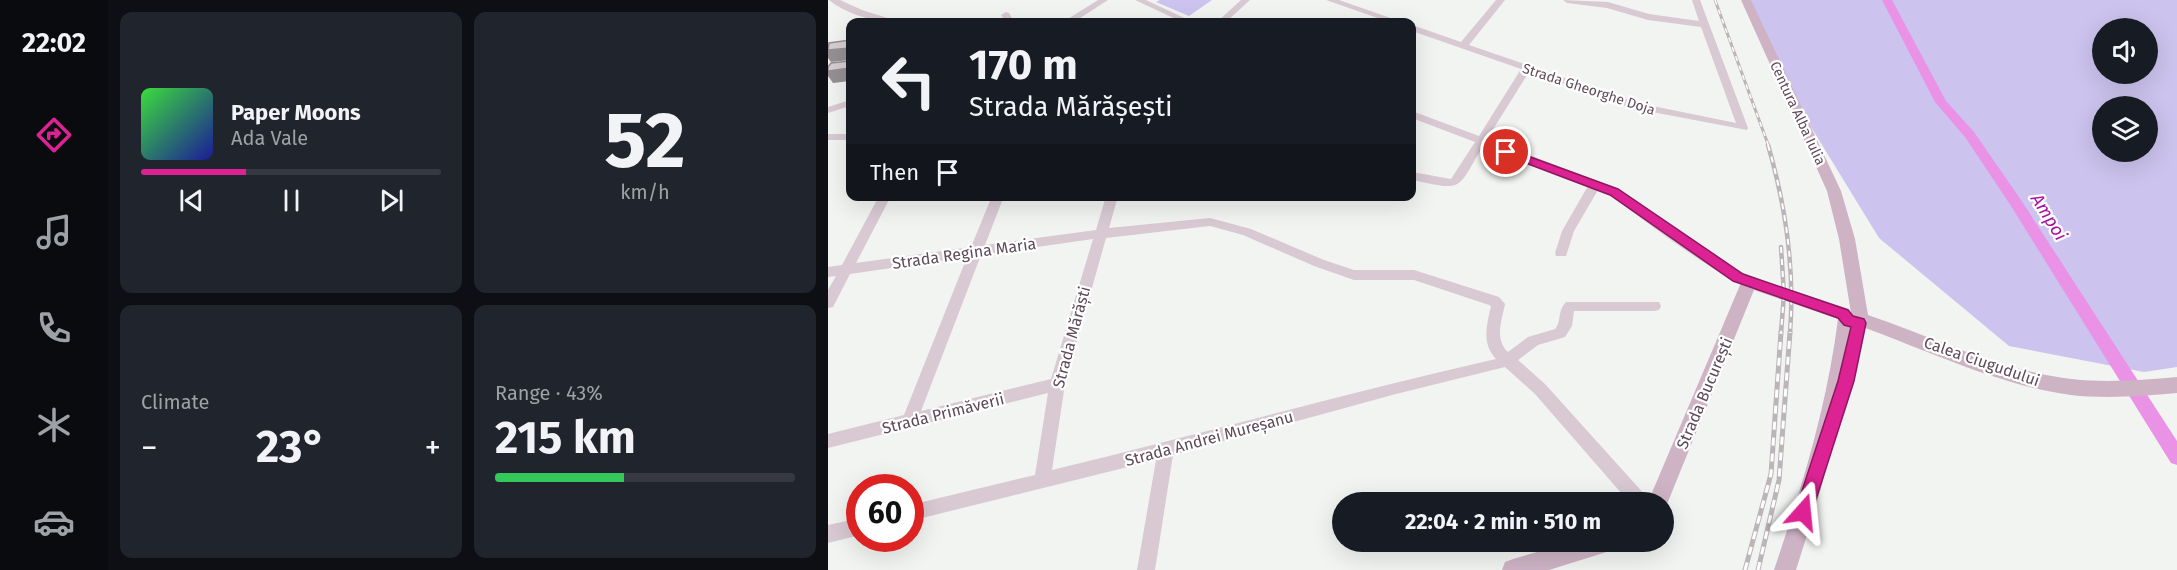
<!DOCTYPE html>
<meta charset="utf-8">
<style>
body{margin:0;font-family:"Fira Sans",sans-serif;background:#20242c;color:#f1f3f6;height:100vh;display:flex;flex-direction:column;font-size:22px;white-space:nowrap}
*{box-sizing:border-box;margin:0}
p{font-size:20px;color:#9ea1a6}
.icon{flex:none;width:33px;height:33px;fill:none;stroke:currentColor;stroke-width:2;stroke-linecap:round;stroke-linejoin:round}
.map{position:relative;flex:1;overflow:hidden}
.details{display:flex;flex-direction:column;gap:12px;padding:12px;background:#0d0f14;width:720px}
.details>*{flex:none}
.top-card{position:absolute;left:18px;top:18px;width:570px;height:183px;border-radius:12px;box-shadow:0 6px 24px #0002;background:#171b24;color:#f1f3f6;overflow:hidden}
.fabs{position:absolute;left:1264px;top:18px;display:grid;gap:12px}
.fabs a{display:grid;place-items:center;width:66px;height:66px;border-radius:50%;background:#171b24;box-shadow:0 6px 24px #0002;font-size:30px}
.speed{position:absolute;left:18px;top:474px;display:flex;gap:12px;font-size:30px;font-weight:700;text-align:center}
.speed>*{display:grid;place-content:center;width:78px;height:78px;border-radius:50%;background:#171b24;box-shadow:0 6px 24px #0002;line-height:1}
.speed .limit{border:9px solid #d22;background:#fff;color:#111}
.pin{position:absolute;display:grid;place-items:center;width:51px;height:51px;color:#fff;margin:-26px;border:3px solid #fff;border-radius:50%;box-shadow:0 2px 6px #0007}
.me{position:absolute;width:66px;margin:-33px;rotate:18deg;stroke-linejoin:round;filter:drop-shadow(0 0 4px #0008)}
.turn{display:flex;align-items:center;gap:21px;height:126px;padding:0 24px;font-size:27px}
.turn .icon{width:78px;height:78px;stroke-width:2.5}
.turn b{display:block;font-size:42px;line-height:51px}
.then{display:flex;align-items:center;height:57px;padding:0 24px;background:#0003;gap:12px;font-size:22px}
.big{font-size:45px;font-weight:700;line-height:1.1}
.details .card{flex:1;display:flex;flex-direction:column;justify-content:center;gap:9px;min-width:0;padding:0 21px;border-radius:12px;background:#20242c}
.details .dial{align-items:center;gap:0}
.dial b{font-size:78px;line-height:1}
.song{display:flex;align-items:center;gap:18px}
.cover{width:72px;height:72px;border-radius:9px;background:linear-gradient(135deg,hsl(120 70% 55%),hsl(240 70% 35%))}
.played{height:6px;border-radius:3px;background:linear-gradient(90deg,#dd2294 35%,#363941 35%)}
.keys{display:flex;justify-content:space-around;direction:ltr}
.heat{display:flex;justify-content:space-between;align-items:center;font-size:33px;direction:ltr}
.charge{height:9px;border-radius:4px;background:linear-gradient(90deg,#34c759 43%,#363941 0)}
.details .tiles{flex:1;display:grid;gap:12px;grid-template-columns:repeat(2,1fr)}
.trip{position:absolute;left:504px;top:492px;width:342px;height:60px;border-radius:30px;background:#171b24;box-shadow:0 6px 24px #0002;font-weight:700;line-height:60px;text-align:center}
main{display:flex;flex:1;min-height:0}
.tab-bar{display:flex;flex-direction:column;width:108px;justify-content:space-around;align-items:center;background:#090b0e;color:#9ea1a6}
.tab-bar .icon{width:42px;height:42px}
.tab-bar .active{color:#dd2294}
.tab-bar b{font-size:27px;color:#f1f3f6}
.map>svg:first-child{display:block}
</style>
<main>
<nav class="tab-bar">
<b>22:02</b>
<svg class="icon active" aria-label="directions" viewBox="0 0 24 24"><path d="M12 3l9 9-9 9-9-9zM9 14v-3h6M13 9l2 2-2 2"/></svg>
<svg class="icon" aria-label="music" viewBox="0 0 24 24"><path d="M9 18V5l10-2v13"/><circle cx="6" cy="18" r="3"/><circle cx="16" cy="16" r="3"/></svg>
<svg class="icon" aria-label="phone" viewBox="0 0 24 24"><path d="M5 4h4l2 5-3 2q2 4 5 5l2-3 5 2v4C11 20 4 13 5 4z"/></svg>
<svg class="icon" aria-label="climate" viewBox="0 0 24 24"><path d="M12 3v18M4 7l16 10M4 17L20 7"/></svg>
<svg class="icon" aria-label="car" viewBox="0 0 24 24"><path d="M5 17H2v-5l4-1 3-4h7l3 4 3 1v5h-3M9 17h6M6 11h13"/><circle cx="7" cy="17" r="2"/><circle cx="17" cy="17" r="2"/></svg>
</nav>
<section class="details">
<div class="tiles">
<div class="card">
<div class="song"><i class="cover"></i><div><b>Paper Moons</b><p>Ada Vale</p></div></div>
<div class="played"></div>
<div class="keys"><svg class="icon" aria-label="previous" viewBox="0 0 24 24"><path d="M18 5L8 12l10 7zM5 5v14"/></svg><svg class="icon" aria-label="pause" viewBox="0 0 24 24"><path d="M8 5v14M16 5v14"/></svg><svg class="icon" aria-label="next" viewBox="0 0 24 24"><path d="M6 5l10 7-10 7zM19 5v14"/></svg></div>
</div>
<div class="card dial"><b>52</b><p>km/h</p></div>
<div class="card"><p>Climate</p>
<div class="heat"><a>−</a><b class="big">23°</b><a>+</a></div>
</div>
<div class="card"><p>Range · 43%</p><b class="big">215 km</b><div class="charge"></div></div>
</div>
</section>
<div class="map">
<svg width="1349" height="570" viewBox="0 0 1349 570">
<rect width="100%" height="100%" fill="#f2f4f2"/>
<path fill="#ccc3ee" fill-rule="evenodd" d="M 332,0 L 384,0 L 361,16 L 328,2 Z
M 921,0 L 1349,0 L 1349,367 L 1316,372 L 1181,346 L 1051,238 L 980,122 ZM 1275,28 L 1320,28 L 1320,74 L 1275,74 ZM 1275,106 L 1320,106 L 1320,152 L 1275,152 Z"/>
<g fill="none" stroke-linecap="round" stroke-linejoin="round">
<path fill="#e992e6" fill-rule="evenodd" d="M 1054,0 L 1064,0 L 1118,101 L 1146,132 L 1193,200 L 1349,441 L 1349,465 L 1343,463 L 1183,206 L 1137,137 L 1107,102 Z"/>
<path fill="#d8c9d3" fill-rule="evenodd" d="M 1,0 L 12,0 L 34,10 L 72,22 C 50,24 18,14 1,0 Z
M 270,0 L 280,0 L 246,22 L 235,22 Z
M 307,0 L 318,0 L 365,22 L 354,22 Z
M 413,0 L 422,0 L 398,22 L 389,22 Z
M 498,0 L 511,0 L 574,22 L 561,22 Z
M 668,0 L 677,0 L 641,45 L 810,103 L 908,123 L 873,27 L 820,20 L 779,8 L 739,3 L 735,0 L 780,2 L 821,14 L 871,21 L 864,0 L 872,0 L 920,128 L 919,130 L 803,108 L 701,72 L 659,139 L 790,189 L 895,263 L 926,278 L 928,282 L 926,286 C 906,291 803,210 782,195 L 770,190 L 746,231 L 738,256 L 728,256 L 727,253 L 734,231 L 760,186 L 655,146 C 628,191 637,191 584,180 L 584,172 L 623,179 L 647,142 L 584,118 L 584,111 L 651,136 L 693,69 L 584,31 L 584,25 L 633,42 Z
M 178,12 L 181,13 L 186,22 L 178,22 L 173,15 Z
M 22,100 L 22,106 L 0,113 L 0,107 Z
M 0,134 L 22,134 L 22,140 L 0,140 Z
M 51,196 L 63,196 L 28,263 L 143,247 L 164,196 L 176,196 L 157,245 L 268,230 L 278,196 L 290,196 L 281,228 L 382,218 L 423,229 L 496,260 L 526,270 L 586,270 L 671,297 L 677,304 C 674,320 666,339 680,352 L 700,337 L 727,329 C 734,321 729,311 738,302 L 831,302 L 833,306 L 831,310 L 826,311 L 746,311 L 744,326 L 737,337 L 710,345 L 690,360 L 717,384 L 818,496 L 821,502 L 801,502 L 707,394 L 677,367 L 568,394 L 345,455 L 327,570 L 309,570 L 328,460 L 82,521 L 82,505 L 207,475 L 220,393 L 0,448 L 0,434 L 76,415 L 139,257 L 22,274 L 5,307 L 0,308 L 0,290 L 8,276 L 0,277 L 0,267 L 14,265 ZM 382,226 L 415,235 L 486,266 L 526,280 L 586,280 L 661,305 L 663,306 C 659,324 653,343 668,359 C 519,393 372,434 224,470 L 237,384 L 278,238 ZM 265,239 L 223,379 L 93,411 L 153,255 Z
M 32,518 L 32,535 L 0,543 L 0,525 Z"/>
<path fill="#ceb3c5" fill-rule="evenodd" d="M 913,0 L 923,0 L 1013,191 L 1027,239 L 1040,315 C 1107,338 1173,371 1244,379 C 1279,383 1314,380 1349,377 L 1349,393 C 1314,396 1278,399 1243,395 C 1169,385 1099,350 1029,325 L 1026,320 C 1019,407 994,488 968,570 L 946,570 C 974,487 999,406 1010,319 L 926,290 L 837,509 L 836,510 L 836,502 L 820,502 L 915,278 L 921,276 L 1021,309 L 1027,320 L 1027,318 L 1023,313 L 1011,239 L 999,191 Z
M 743,542 L 788,542 L 785,550 L 721,570 L 674,570 L 677,562 L 685,559 Z"/>
<g stroke="#bbb4b8" stroke-width="3">
<path id="rail-far2" d="M 887,0 L 941,147"/>
</g>
<g stroke="#bbb4b8" stroke-width="4.5">
<path id="rail-far1" d="M 940,145 C 958,207 967,269 962,333
M 953,247 L 956,294 L 953,333"/>
</g>
<g stroke="#bbb4b8" stroke-width="5">
<path id="rail" d="M 917,570 L 943,474 L 953,332
M 930,570 L 951,480 L 962,332"/>
</g>
<use href="#rail-far2" stroke="#fff" stroke-width="1.5" stroke-dasharray="5" stroke-linecap="butt"/>
<use href="#rail-far1" stroke="#fff" stroke-width="2" stroke-dasharray="6" stroke-linecap="butt"/>
<use href="#rail" stroke="#fff" stroke-width="3" stroke-dasharray="8" stroke-linecap="butt"/>
</g>
<path fill="#969092" d="M 22,48 L 22,60 L 3,62 L 0,58 L 0,50 Z
M 22,68 L 22,81 L 5,83 L 0,76 L 0,71 Z"/>
<path fill="#d6ced1" stroke="#969092" stroke-width="1.5" d="M 22,40 L 22,48 L 0,50 L 1,43 Z
M 22,61 L 22,68 L 0,71 L 0,67 L 3,63 Z"/>
<path fill="#dd2294" stroke="#901660" stroke-width="1.5" d="M 678,148 L 790,189 L 915,274 L 1020,310 L 1025,316 L 1036,319 L 1038,323 L 1026,381 L 982,518 L 975,521 L 969,518 L 967,512 L 1010,381 L 1023,327 L 1016,325 L 1010,318 L 905,281 L 782,195 L 674,154 L 674,149 Z"/>
<g text-anchor="middle" stroke-width="4.5" stroke-linejoin="round" paint-order="stroke">
<g font-size="14" fill="#5e4a58" stroke="#fff">
<text transform="translate(761 89) rotate(18)" y="5">Strada Gheorghe Doja</text>
<text transform="translate(970 113) rotate(65)" y="5">Centura Alba Iulia</text>
</g>
<g font-size="16" fill="#5e4a58" stroke="#fff">
<text transform="translate(136 253) rotate(-8)" y="6">Strada Regina Maria</text>
<text transform="translate(243 337) rotate(-75)" y="6">Strada Mărăști</text>
<text transform="translate(1154 361) rotate(19)" y="6">Calea Ciugudului</text>
<text transform="translate(876 393) rotate(-67)" y="6">Strada București</text>
<text transform="translate(115 413) rotate(-14)" y="6">Strada Primăverii</text>
<text transform="translate(381 438) rotate(-15)" y="6">Strada Andrei Mureșanu</text>
</g>
<g font-size="18" font-style="italic" fill="#a813a2" stroke="#fff">
<text transform="translate(1221 217) rotate(58)" y="6">Ampoi</text>
</g>
</g>
</svg>
<div class="fabs">
<a><svg class="icon" aria-label="sound" viewBox="0 0 24 24"><path d="M4 9h4l5-4v14l-5-4H4zM17 9q2 3 0 6"/></svg></a>
<a><svg class="icon" aria-label="layers" viewBox="0 0 24 24"><path d="M12 4l9 5-9 5-9-5zM3 14l9 5 9-5"/></svg></a>
</div>
<div class="speed"><div class="limit">60</div></div>
<div class="pin" style="left:678px;top:152px;background:#d93025"><svg class="icon" aria-label="arrive" viewBox="0 0 24 24"><path d="M6 21V4h12l-3 4 3 4H6"/></svg></div>
<svg class="me" style="left:975px;top:512px" viewBox="-20 -20 40 40"><path d="M0-17L14 15 0 8-14 15z" fill="#dd2294" stroke="#fff" stroke-width="4"/></svg>
<div class="trip">22:04 · 2 min · 510 m</div>
<div class="top-card">
<div class="turn"><svg class="icon" aria-label="left" viewBox="0 0 24 24"><path d="M17 20v-9H6M10 6l-5 5 5 5"/></svg><div><b>170 m</b>Strada Mărășești</div></div>
<div class="then">Then<svg class="icon" aria-label="arrive" viewBox="0 0 24 24"><path d="M6 21V4h12l-3 4 3 4H6"/></svg></div>
</div>
</div>
</main>
